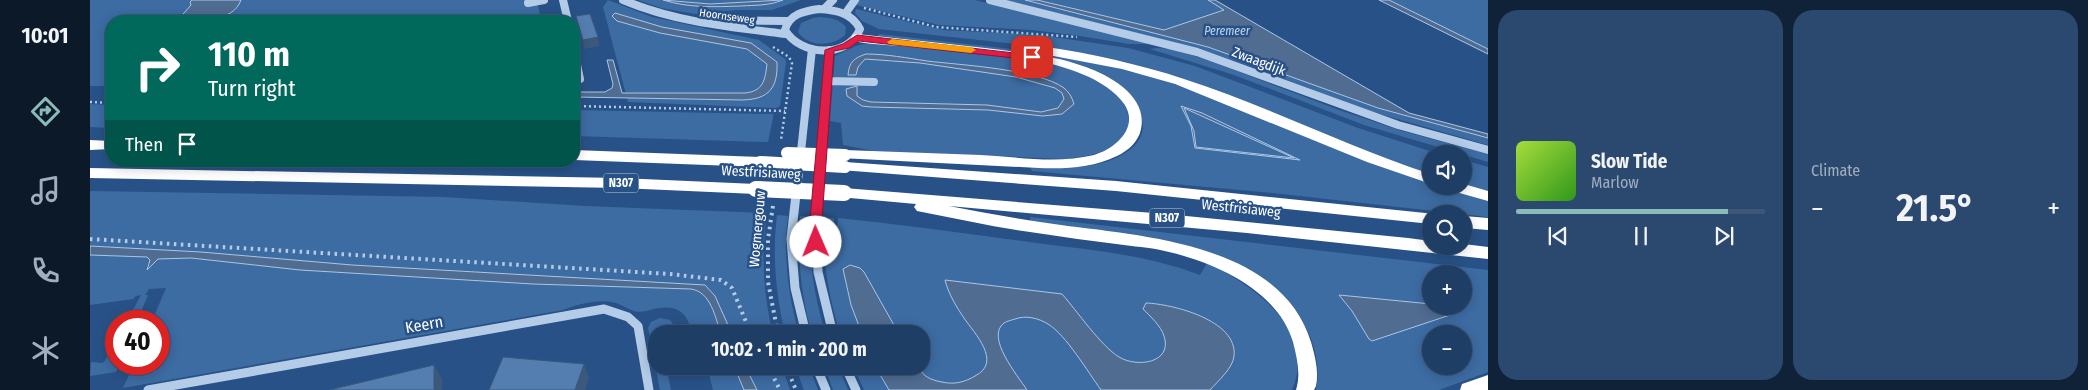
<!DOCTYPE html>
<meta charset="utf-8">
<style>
body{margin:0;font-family:"Fira Sans Condensed",sans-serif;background:#2b496e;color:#f1f3f6;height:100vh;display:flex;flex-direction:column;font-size:19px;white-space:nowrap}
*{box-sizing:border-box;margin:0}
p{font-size:16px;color:#a1aebf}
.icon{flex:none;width:28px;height:28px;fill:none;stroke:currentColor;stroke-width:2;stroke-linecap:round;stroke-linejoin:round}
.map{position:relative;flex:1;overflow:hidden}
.details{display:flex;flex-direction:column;gap:10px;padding:10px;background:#102238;width:600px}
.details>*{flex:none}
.guide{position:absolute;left:15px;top:15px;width:475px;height:152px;border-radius:20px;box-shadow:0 2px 12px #0003,0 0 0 1px #3c5779;background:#00695c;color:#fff;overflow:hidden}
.fabs{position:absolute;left:1332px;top:145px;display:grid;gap:10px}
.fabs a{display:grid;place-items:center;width:50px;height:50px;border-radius:50%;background:#1e3e65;box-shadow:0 2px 12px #0003,0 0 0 1px #3c5779;font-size:25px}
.speed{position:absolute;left:15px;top:310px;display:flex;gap:10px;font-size:25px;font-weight:700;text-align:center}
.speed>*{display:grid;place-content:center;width:65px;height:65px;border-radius:50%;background:#1e3e65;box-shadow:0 2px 12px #0003,0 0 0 1px #3c5779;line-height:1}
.speed .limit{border:8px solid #d22;background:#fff;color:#111}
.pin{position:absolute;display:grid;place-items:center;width:42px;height:42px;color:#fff;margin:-21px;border-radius:10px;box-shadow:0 2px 8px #0006}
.me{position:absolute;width:55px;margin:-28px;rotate:359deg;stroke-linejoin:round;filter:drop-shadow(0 0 4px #0008)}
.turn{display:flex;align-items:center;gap:18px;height:105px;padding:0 20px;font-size:22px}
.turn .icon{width:65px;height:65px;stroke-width:2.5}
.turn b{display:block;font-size:35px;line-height:42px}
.then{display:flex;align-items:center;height:48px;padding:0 20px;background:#0003;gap:10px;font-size:19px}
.big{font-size:38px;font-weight:700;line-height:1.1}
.details .card{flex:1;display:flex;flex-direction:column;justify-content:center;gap:8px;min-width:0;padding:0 18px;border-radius:20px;background:#2b496e}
.song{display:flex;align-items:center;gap:15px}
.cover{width:60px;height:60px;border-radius:8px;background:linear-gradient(135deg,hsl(80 70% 55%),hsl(110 70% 35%))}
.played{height:5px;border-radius:2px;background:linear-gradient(90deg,#8bbbb9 85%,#3c5779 85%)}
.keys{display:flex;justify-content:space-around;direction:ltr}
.heat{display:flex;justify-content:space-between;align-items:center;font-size:28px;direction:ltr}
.details .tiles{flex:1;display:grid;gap:10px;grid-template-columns:repeat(2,1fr)}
.trip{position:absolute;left:558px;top:325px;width:282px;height:50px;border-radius:20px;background:#1e3e65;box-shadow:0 2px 12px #0003,0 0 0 1px #3c5779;font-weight:700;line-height:50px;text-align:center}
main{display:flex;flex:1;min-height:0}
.dock{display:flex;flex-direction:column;width:90px;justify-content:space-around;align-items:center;background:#0c1928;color:#a1aebf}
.dock .icon{width:35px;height:35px}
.dock .current{color:#8bbbb9}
.dock b{font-size:22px;color:#f1f3f6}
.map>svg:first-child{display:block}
</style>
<main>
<nav class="dock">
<b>10:01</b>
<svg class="icon current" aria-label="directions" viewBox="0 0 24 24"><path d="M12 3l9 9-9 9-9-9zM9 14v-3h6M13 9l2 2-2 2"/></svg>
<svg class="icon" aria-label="music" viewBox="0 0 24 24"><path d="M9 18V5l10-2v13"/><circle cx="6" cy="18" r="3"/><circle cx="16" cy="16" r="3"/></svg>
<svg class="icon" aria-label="phone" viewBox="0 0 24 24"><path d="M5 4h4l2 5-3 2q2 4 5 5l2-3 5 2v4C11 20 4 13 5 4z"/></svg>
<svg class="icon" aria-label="climate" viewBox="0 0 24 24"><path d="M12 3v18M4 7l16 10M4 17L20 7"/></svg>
</nav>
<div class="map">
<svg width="1398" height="390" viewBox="0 0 1398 390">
<rect width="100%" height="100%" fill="#285287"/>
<path fill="#3d6ca3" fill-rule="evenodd" d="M 0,0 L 447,0 L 451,21 L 21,21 L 21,86 L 0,86 Z
M 518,0 L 562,17 L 669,40 L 695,59 L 696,62 L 690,106 L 686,108 L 538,102 L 513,7 Z
M 548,0 L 711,0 L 682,10 L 646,10 L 605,14 L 571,8 Z
M 769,0 L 885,0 L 1062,44 L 1039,44 L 984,35 L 941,30 L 849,25 L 766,5 Z
M 915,0 L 935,0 L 1118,47 L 1288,108 L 1398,138 L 1398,145 L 1276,110 L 1160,66 L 1106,48 Z
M 947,0 L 1118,0 L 1135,10 L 1074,30 Z
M 1299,0 L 1398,0 L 1398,49 Z
M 766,9 L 853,30 L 950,35 L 1038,48 L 1105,66 L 1268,128 L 1349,154 L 1341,154 L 1341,176 L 1297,162 L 1057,68 L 1036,62 L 953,47 L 789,29 L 772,21 L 765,13 Z
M 731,17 C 741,18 749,19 756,27 L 755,35 C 742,47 718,47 708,32 L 711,23 L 723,18 Z
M 789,34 L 975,55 C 1103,78 1218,142 1341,183 L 1341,186 L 1353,186 L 1398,199 L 1398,217 L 1183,193 L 942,171 L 940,167 C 968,167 1000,170 1026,158 C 1082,133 1039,84 1002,69 C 977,59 949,58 923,55 C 878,49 833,43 788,37 Z
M 778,43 C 806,44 836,49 864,52 C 911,57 1007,59 1034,104 C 1038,112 1041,121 1037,129 C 1028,153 998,156 976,159 L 784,151 L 753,145 L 751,123 L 740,121 L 745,56 L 766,46 Z
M 1068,48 L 1081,49 L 1118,60 L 1249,110 L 1312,131 L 1398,154 L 1398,162 L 1274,125 L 1144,75 L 1060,49 Z
M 0,104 L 21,105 L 21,128 L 0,127 Z
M 484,110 L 679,114 L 683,114 L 683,118 L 678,142 L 484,136 Z
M 1374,160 L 1398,167 L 1398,192 L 1374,186 Z
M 71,161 L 193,161 L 421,166 Z
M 0,191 L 353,197 L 495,206 L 677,213 C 671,254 673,294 683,334 L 642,334 L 625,296 L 615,285 L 262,265 L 111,252 L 0,246 Z
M 687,215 L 698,216 C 693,255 698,295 709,334 L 695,334 C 686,294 682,256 687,215 Z
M 710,216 L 722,217 C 717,255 724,297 736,334 L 722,334 C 711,296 707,256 710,216 Z
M 940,217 L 1398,270 L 1398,372 L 1349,390 L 1226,390 C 1232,360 1221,325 1197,304 C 1185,294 1171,286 1159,278 C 1142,266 1126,255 1106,248 C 1053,232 996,229 941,222 ZM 1341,274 L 1374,274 L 1374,306 L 1350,306 L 1359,315 L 1279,339 L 1262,311 L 1249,295 L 1341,304 ZM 1341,334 L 1374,334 L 1374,366 L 1341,366 Z
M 734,218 L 744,218 L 745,248 L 748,218 C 814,225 880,234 946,243 C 1001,250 1058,255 1110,275 L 1117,263 C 1163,285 1228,330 1202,390 L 774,390 L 763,366 L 831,366 L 831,334 L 750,334 C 738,292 732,261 734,218 Z
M 0,255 L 57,257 L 60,260 L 56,269 L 67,259 L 72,258 L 101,258 L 210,270 L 443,284 L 601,289 C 621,292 625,317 631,334 L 603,334 C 596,311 588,304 563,309 C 557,311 550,313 544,311 C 538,309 532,305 526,303 C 510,298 488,304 473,310 L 33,388 L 44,364 L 69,364 L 69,321 L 62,321 L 76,288 L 59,289 L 55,295 L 58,295 L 47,321 L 37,321 L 51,295 L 46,296 L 43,299 L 0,305 Z
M 570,318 L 580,320 L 586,328 L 583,330 L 570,328 L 569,334 L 566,334 L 566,366 L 576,366 L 581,390 L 570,390 L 558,328 L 561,322 Z
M 26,342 L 26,364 L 29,364 L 26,372 L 0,376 L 1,362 L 11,363 L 14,362 Z
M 617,366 L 644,366 L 654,390 L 623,390 Z
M 655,366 L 692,366 L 700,390 L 667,390 Z
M 705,366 L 719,366 L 728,390 L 714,390 Z
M 734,366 L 748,366 L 758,390 L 743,390 Z"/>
<path fill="#506c91" stroke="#a9c7e8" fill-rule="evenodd" d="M 102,0 L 151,0 C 143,23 107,21 87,21 L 101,5 L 100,2 Z
M 573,0 L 620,4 L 693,0 C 678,6 666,5 651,6 C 623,7 599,8 573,0 Z
M 935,0 L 947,0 L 1074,30 L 1134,10 L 1118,0 L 1125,0 L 1319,113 L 1398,134 L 1398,138 L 1288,108 L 1118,47 Z
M 1289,0 L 1299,0 L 1398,49 L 1398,54 Z
M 525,13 L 572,27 L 661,43 L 687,62 C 688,88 679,99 653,100 L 484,97 L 484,92 L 515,92 L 522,88 L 523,84 L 517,60 L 523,60 L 532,93 L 655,93 C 673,91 675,81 677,64 L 657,49 L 570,33 L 527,21 L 522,16 Z
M 776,54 C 796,54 817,58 837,61 C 870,65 948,69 974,88 C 979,92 982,97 984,104 L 972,114 L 953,116 L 898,110 L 781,107 L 772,106 L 757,96 L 756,89 L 767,86 L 767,96 L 773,100 L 781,102 L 897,105 L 951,112 L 968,108 L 974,99 L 972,93 L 965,88 L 926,77 L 830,63 L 775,59 L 768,67 L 766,75 L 758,75 C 759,62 764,58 776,54 Z
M 1091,106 L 1112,113 L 1210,160 L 1105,148 L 1101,126 ZM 1094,108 L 1204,158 L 1106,147 L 1104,131 Z
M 0,246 L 111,252 L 262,265 L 615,285 L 625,296 L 642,334 L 631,334 C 625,317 621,292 601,289 L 443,284 L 210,270 L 101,258 L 68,259 L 57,270 L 60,260 L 57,257 L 0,255 Z
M 760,265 L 770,268 L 774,272 L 809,334 L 772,334 L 761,305 L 753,269 Z
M 855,280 L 972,294 C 987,311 1011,346 1029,357 C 1047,368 1083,363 1074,336 C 1071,326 1060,316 1053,309 L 1056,303 C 1082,304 1148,320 1144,356 C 1143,368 1128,381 1120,390 L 1011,390 C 998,372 976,335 958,324 C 948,318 936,315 925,319 C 922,320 917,321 914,323 C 895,337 928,376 937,390 L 799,390 L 785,366 L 828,366 C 833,377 841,380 852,382 C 864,385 875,382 885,376 C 913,362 884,333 874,318 C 867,308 858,293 855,280 Z
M 1249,295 L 1341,304 L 1341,306 L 1350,306 L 1360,315 L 1282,341 L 1279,339 L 1262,311 Z
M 644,366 L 655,366 L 667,390 L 654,390 Z"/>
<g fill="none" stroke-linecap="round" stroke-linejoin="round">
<path stroke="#b4cce8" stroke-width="2.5" stroke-dasharray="2 3" stroke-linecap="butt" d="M 774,8 L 846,27 L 987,37
M 683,47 L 699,57 L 702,63 L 691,140
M 0,102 L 21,103
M 484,106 L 695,111"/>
<path stroke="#b4cce8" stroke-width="4" stroke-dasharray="2.5 4.5" stroke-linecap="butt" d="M 683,206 L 678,239 L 678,282 L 688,334
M 0,239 L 580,274 L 631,280 L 642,288 L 661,334
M 678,366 L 690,390
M 696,366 L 706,390"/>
<path stroke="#b4cce8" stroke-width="8" d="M 473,0 L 478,21
M 533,0 C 585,22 640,27 696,34
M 900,0 L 1107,52 L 1308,125 L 1398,150
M 438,3 L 454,0
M 729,9 C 746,10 762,13 770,29 C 758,59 710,56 695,30 C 699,14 714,11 729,9 Z
M 734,9 L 743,0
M 755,14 L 765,0
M 623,20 L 697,21
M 484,50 L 490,79
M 737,81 L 784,82
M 709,170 L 722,49
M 730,170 L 739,50"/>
<path stroke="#b4cce8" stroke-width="9" d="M 709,168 L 701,239 L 705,288 L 716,334
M 730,168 L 726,220 L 728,272 L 743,334
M 726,366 L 736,390
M 755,366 L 766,390
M 58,390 L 514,309 L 538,317 L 548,326 L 559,390"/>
<path fill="#fff" fill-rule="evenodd" d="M 767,34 C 810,39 853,43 895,48 C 929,52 964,55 996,67 C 1021,76 1058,97 1051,129 C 1049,141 1038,151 1027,156 C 1003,168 975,169 949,168 L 750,158 L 748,155 L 750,152 L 755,150 C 800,152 846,153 891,155 C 928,157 967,164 1004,155 C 1028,148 1052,124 1031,100 C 1020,87 1003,78 987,72 C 937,53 865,52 812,46 C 796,45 778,44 763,41 L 761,38 L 763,35 Z
M 957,47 C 1003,54 1049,64 1094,79 C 1178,106 1257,147 1341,174 L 1341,184 L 1277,162 L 1085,84 L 1032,69 L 953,54 L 951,51 L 953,48 Z
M 0,140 L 21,141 L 21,149 L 0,150 Z
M 484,150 L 670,157 L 675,159 L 677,162 L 675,165 L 670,167 L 484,160 Z
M 755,162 L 1026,181 L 1345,214 L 1341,214 L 1341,224 L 1026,191 L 750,170 L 748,167 L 750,164 Z
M 0,168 L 530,178 L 666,184 L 671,185 L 673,189 L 671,193 L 666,194 L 530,188 L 0,178 Z
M 1374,184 L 1398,191 L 1398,201 L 1359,190 L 1357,186 L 1374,186 Z
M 754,188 L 1076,214 L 1318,238 L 1341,241 L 1341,246 L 1374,246 L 1374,244 L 1398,247 L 1398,259 L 1157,233 L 859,206 C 896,213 933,220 971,225 C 1054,236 1191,244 1221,342 C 1225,356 1229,371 1226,386 L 1224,390 L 1206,390 C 1211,374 1207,358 1203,342 C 1188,291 1126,263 1079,252 C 1065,248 1049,247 1034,245 C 1003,241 972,237 940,232 C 904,227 868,219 832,212 L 827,211 L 824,207 L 826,204 L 749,197 L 747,193 L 749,189 Z
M 1374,216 L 1398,218 L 1398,230 L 1374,228 Z
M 1398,375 L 1398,390 L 1370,390 L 1372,384 Z"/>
<path stroke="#fff" stroke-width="12" d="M 697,153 L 755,155
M 670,162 L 755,167"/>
<path stroke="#fff" stroke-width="16" d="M 666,189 L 754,193"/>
</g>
<path fill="#3c587b" d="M 508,37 L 509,46 L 494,49 L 493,40 Z
M 494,364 L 499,378 L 495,390 L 485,390 Z
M 344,365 L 352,379 L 352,390 L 344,390 Z"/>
<path fill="#557eb0" stroke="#3c587b" d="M 500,14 L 508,37 L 493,40 L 486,16 Z
M 413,357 L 494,364 L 485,390 L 399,390 Z
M 344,365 L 344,390 L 239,390 Z"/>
<path fill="#e11d48" stroke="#92132f" d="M 767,35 L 942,55 L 947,57 L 942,60 L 769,41 L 759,48 L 744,51 L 732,220 L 732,242 L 726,246 L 720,242 L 720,220 L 735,50 L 753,44 Z"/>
<path fill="#f59e0b" d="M 802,39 L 881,47 L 886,50 L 881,53 L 799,44 L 797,42 Z"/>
<g text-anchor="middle" stroke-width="5" stroke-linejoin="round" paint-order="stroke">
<g font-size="11" fill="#fff" stroke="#285287">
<text transform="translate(637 16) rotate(8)" y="4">Hoornseweg</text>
</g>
<g font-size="12" font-style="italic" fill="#c0d6ef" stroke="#285287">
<text x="1137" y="35">Peremeer</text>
</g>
<g fill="#285287" stroke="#becbdb" stroke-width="1">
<rect x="513.5" y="173.5" width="35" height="19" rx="4"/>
<rect x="1059.5" y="208.5" width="35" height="19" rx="4"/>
</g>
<g font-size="12" font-weight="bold" fill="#fff">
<text x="531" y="187">N307</text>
<text x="1077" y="222">N307</text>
</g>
<g font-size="14" fill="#fff" stroke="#285287">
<text transform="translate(1169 61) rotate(21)" y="5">Zwaagdijk</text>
<text transform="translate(671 172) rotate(3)" y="5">Westfrisiaweg</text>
<text transform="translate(1151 208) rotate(6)" y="5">Westfrisiaweg</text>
<text transform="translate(667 229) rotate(-85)" y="5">Wogmergouw</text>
</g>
<g font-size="16" fill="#fff" stroke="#285287">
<text transform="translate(334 324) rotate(-10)" y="6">Keern</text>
</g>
</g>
</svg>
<div class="fabs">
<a><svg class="icon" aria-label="sound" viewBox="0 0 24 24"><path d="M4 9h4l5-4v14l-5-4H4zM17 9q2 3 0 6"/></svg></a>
<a><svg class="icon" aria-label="search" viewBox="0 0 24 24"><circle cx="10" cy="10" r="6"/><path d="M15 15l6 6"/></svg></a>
<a>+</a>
<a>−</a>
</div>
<div class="speed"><div class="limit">40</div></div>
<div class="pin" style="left:942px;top:57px;background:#d93025"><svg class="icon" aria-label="arrive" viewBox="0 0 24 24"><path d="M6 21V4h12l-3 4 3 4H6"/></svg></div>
<svg class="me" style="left:726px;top:242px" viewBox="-20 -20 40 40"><circle r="19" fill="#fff"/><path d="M0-13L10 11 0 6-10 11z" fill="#e11d48"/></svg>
<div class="trip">10:02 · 1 min · 200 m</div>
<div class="guide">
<div class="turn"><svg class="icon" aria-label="right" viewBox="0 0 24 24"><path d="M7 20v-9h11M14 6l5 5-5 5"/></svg><div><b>110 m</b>Turn right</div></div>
<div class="then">Then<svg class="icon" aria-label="arrive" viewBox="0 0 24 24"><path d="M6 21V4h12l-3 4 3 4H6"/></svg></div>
</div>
</div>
<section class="details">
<div class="tiles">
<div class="card">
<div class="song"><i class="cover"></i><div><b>Slow Tide</b><p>Marlow</p></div></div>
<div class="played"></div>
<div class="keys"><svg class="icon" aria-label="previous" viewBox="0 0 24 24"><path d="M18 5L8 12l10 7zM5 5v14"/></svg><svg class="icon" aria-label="pause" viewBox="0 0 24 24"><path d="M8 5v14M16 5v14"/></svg><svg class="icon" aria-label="next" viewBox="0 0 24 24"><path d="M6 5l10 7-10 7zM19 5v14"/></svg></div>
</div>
<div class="card"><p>Climate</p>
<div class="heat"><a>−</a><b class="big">21.5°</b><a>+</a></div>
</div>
</div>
</section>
</main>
